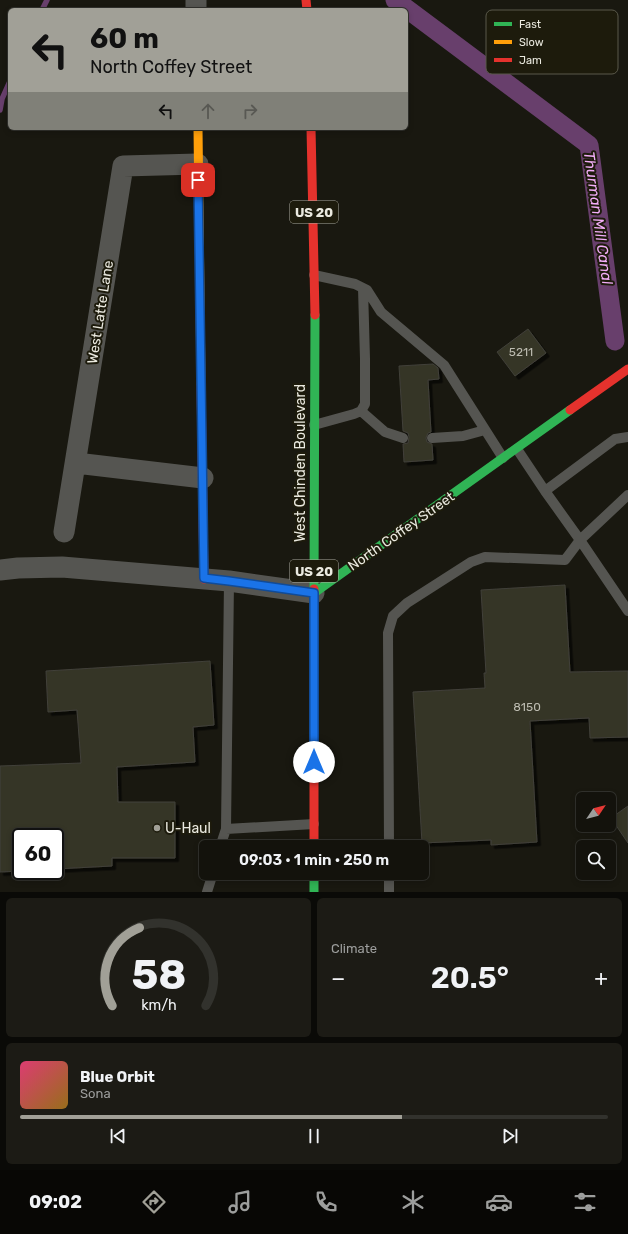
<!DOCTYPE html>
<meta charset="utf-8">
<style>
body{margin:0;font-family:Rubik,sans-serif;background:#1c1b15;color:#f1f3f6;height:100vh;display:flex;flex-direction:column;font-size:15px;white-space:nowrap}
*{box-sizing:border-box;margin:0}
p{font-size:13px;color:#9d9e9d}
.icon{flex:none;width:22px;height:22px;fill:none;stroke:currentColor;stroke-width:2;stroke-linecap:round;stroke-linejoin:round}
.map{position:relative;height:892px;overflow:hidden}
.side{display:flex;flex-direction:column;gap:6px;padding:6px;background:#0a0a07;flex:1}
.side>*{flex:none}
.banner{position:absolute;left:8px;top:8px;width:400px;height:122px;border-radius:6px;box-shadow:0 2px 6px #0003,0 0 0 1px #32322d;background:#a1a097;color:#111;overflow:hidden}
.needle{width:26px;rotate:55deg}
.buttons{position:absolute;left:576px;top:792px;display:grid;gap:8px}
.buttons a{display:grid;place-items:center;width:40px;height:40px;border-radius:6px;background:#13120c;box-shadow:0 2px 6px #0003,0 0 0 1px #32322d;font-size:20px}
.speed{position:absolute;left:12px;top:828px;display:flex;gap:8px;font-size:20px;font-weight:700;text-align:center}
.speed>*{display:grid;place-content:center;width:52px;height:52px;border-radius:50%;background:#13120c;box-shadow:0 2px 6px #0003,0 0 0 1px #32322d;line-height:1}
.speed .limit{border:2px solid #111;border-radius:6px;background:#fff;color:#111}
.pin{position:absolute;display:grid;place-items:center;width:34px;height:34px;color:#fff;margin:-17px;border-radius:8px;box-shadow:0 2px 6px #0006}
.me{position:absolute;width:44px;margin:-22px;rotate:0deg;stroke-linejoin:round;filter:drop-shadow(0 0 3px #0008)}
.turn{display:flex;align-items:center;gap:14px;height:84px;padding:0 16px;font-size:18px}
.turn .icon{width:52px;height:52px;stroke-width:2.5}
.turn b{display:block;font-size:28px;line-height:34px}
.lanes{display:flex;align-items:center;height:38px;padding:0 16px;background:#0003;justify-content:center;gap:20px;direction:ltr}
.lanes .off{opacity:.35}
.big{font-size:30px;font-weight:600;line-height:1.1}
.side .card{flex:1;display:flex;flex-direction:column;justify-content:center;gap:6px;min-width:0;padding:0 14px;border-radius:6px;background:#1c1b15}
.side .dial{align-items:center;gap:0}
.dial svg{height:104px;overflow:visible;fill:none;stroke:#32322d;stroke-width:7;stroke-linecap:round;text-anchor:middle}
.dial text{fill:#f1f3f6;stroke:none}
.song{display:flex;align-items:center;gap:12px}
.cover{width:48px;height:48px;border-radius:6px;background:linear-gradient(135deg,hsl(340 70% 55%),hsl(40 70% 35%))}
.played{height:4px;border-radius:2px;background:linear-gradient(90deg,#a1a097 65%,#32322d 65%)}
.keys{display:flex;justify-content:space-around;direction:ltr}
.heat{display:flex;justify-content:space-between;align-items:center;font-size:22px;direction:ltr}
.side .tiles{flex:1;display:grid;gap:6px;grid-template-columns:1fr 1fr}
.card:last-child{grid-column:span 2}
.trip{position:absolute;left:199px;top:840px;width:230px;height:40px;border-radius:6px;background:#13120c;box-shadow:0 2px 6px #0003,0 0 0 1px #32322d;font-weight:600;line-height:40px;text-align:center}
.tabs{display:flex;height:64px;justify-content:space-around;align-items:center;background:#080705;color:#9d9e9d}
.tabs .icon{width:28px;height:28px}
.tabs .current{color:#a1a097}
.tabs b{font-size:18px;color:#f1f3f6}
.map>svg:first-child{display:block}
</style>
<div class="map">
<svg width="628" height="892" viewBox="0 0 628 892">
<defs>
<filter id="shadow"><feDropShadow dx="3.5" dy="3.5" stdDeviation="0" flood-color="#0009"/></filter>
</defs>
<rect width="100%" height="100%" fill="#191810"/>
<g fill="none" stroke-linecap="round" stroke-linejoin="round">
<path stroke="#683f6c" stroke-width="5.5" d="M 42,10 L 47,0
M 0,110 L 2,99 L 10,81"/>
<path stroke="#683f6c" stroke-width="19" d="M 395,0 L 589,145 L 615,341"/>
</g>
<path fill="#353428" stroke="#414039" filter="url(#shadow)" d="M 528,329 L 546,353 L 515,376 L 497,352 Z
M 433,364 L 438,368 L 439,379 L 428,380 L 431,432 L 428,433 L 426,438 L 427,442 L 432,444 L 433,460 L 404,462 L 403,444 L 408,443 L 409,437 L 408,433 L 403,431 L 399,366 Z
M 565,585 L 570,672 L 628,671 L 628,737 L 590,738 L 589,718 L 530,721 L 537,842 L 491,845 L 491,840 L 422,843 L 413,692 L 485,688 L 484,673 L 486,673 L 481,590 Z
M 210,661 L 214,725 L 193,727 L 195,762 L 117,767 L 118,802 L 175,802 L 175,858 L 112,858 L 112,866 L 55,869 L 55,828 L 21,829 L 21,871 L 0,872 L 0,766 L 81,763 L 77,710 L 48,712 L 46,671 Z
M 628,806 L 628,843 L 611,818 Z"/>
<g fill="none" stroke-linecap="round" stroke-linejoin="round">
<path stroke="#555551" stroke-width="10" d="M 314,275 L 355,284 L 367,290 L 381,312 L 444,365 L 503,458
M 361,411 L 385,432 L 403,438
M 314,425 L 354,414 L 361,411 L 365,404 L 365,359 L 363,288
M 432,438 L 463,436 L 485,430
M 517,449 L 545,491 L 580,540 L 628,495
M 545,491 L 615,439 L 628,437
M 226,829 L 314,824
M 220,847 L 226,829 L 229,581
M 389,847 L 388,633 L 393,616 L 407,603 L 471,562 L 485,557 L 565,560 L 580,540 L 628,611
M 389,873 L 389,892
M 207,892 L 213,873"/>
<path stroke="#555551" stroke-width="21" d="M 196,0 L 196,10
M 76,463 L 203,478
M 64,532 L 123,166 L 198,164
M 0,570 L 18,568 L 62,567 L 229,581 L 314,593"/>
<path stroke="#30b455" stroke-width="9" d="M 314,589 L 315,315
M 314,593 L 570,410
M 314,873 L 314,892"/>
<path stroke="#ff9f0a" stroke-width="9" d="M 198,128 L 201,384"/>
<path stroke="#e5322d" stroke-width="9" d="M 306,0 L 307,10
M 311,128 L 315,315
M 201,384 L 204,579
M 570,410 L 628,369
M 314,847 L 314,589"/>
</g>
<g fill="none" stroke-linecap="round" stroke-linejoin="round">
<g stroke="#114b97" stroke-width="10">
<path id="route" d="M 198,180 L 204,578 L 229,581 L 314,593 L 314,762"/>
</g>
<use href="#route" stroke="#1a73e8" stroke-width="7"/>
</g>
<circle fill="#a1a097" stroke="#1d1b0c" stroke-width="1.5" cx="157" cy="828" r="4"/>
<g text-anchor="middle" stroke-width="4" stroke-linejoin="round" paint-order="stroke">
<g font-size="12" fill="#bdbcb1">
<text x="521" y="356">5211</text>
<text x="527" y="711">8150</text>
</g>
<g fill="#1d1b0c" stroke="#acaba0" stroke-width="1">
<rect x="290" y="201" width="48" height="22" rx="3"/>
<rect x="290" y="560" width="48" height="22" rx="3"/>
</g>
<g font-size="13" font-weight="bold" fill="#eae9df">
<text x="314" y="217">US 20</text>
<text x="314" y="576">US 20</text>
</g>
<g font-size="14" fill="#eae9df" stroke="#1d1b0c">
<text transform="translate(100 312) rotate(-81)" y="5">West Latte Lane</text>
<text transform="translate(300 463) rotate(-90)" y="5">West Chinden Boulevard</text>
<text transform="translate(401 531) rotate(-35)" y="5">North Coffey Street</text>
</g>
<g font-size="14" fill="#eae9df" stroke="#1d1b0c" text-anchor="start">
<text x="165" y="833">U-Haul</text>
</g>
<g font-size="15" font-style="italic" fill="#f3aef9" stroke="#1d1b0c">
<text transform="translate(598 218) rotate(82)" y="5">Thurman Mill Canal</text>
</g>
</g>
<rect x="486" y="10" width="132" height="64" rx="6" fill="#1d1b0c" stroke="#5a594b" stroke-width="1"/>
<rect x="494" y="22" width="18" height="4" fill="#30b455"/>
<rect x="494" y="40" width="18" height="4" fill="#ff9f0a"/>
<rect x="494" y="58" width="18" height="4" fill="#e5322d"/>
<g font-size="11" fill="#eae9df">
<text x="519" y="28">Fast</text>
<text x="519" y="46">Slow</text>
<text x="519" y="64">Jam</text>
</g>
</svg>
<div class="buttons">
<a><svg class="needle" viewBox="-14 -14 28 28"><path d="M0-13l5 13h-10z" fill="#e53935"/><path d="M0 13l5-13h-10z" fill="#9d9e9d"/></svg></a>
<a><svg class="icon" aria-label="search" viewBox="0 0 24 24"><circle cx="10" cy="10" r="6"/><path d="M15 15l6 6"/></svg></a>
</div>
<div class="speed"><div class="limit">60</div></div>
<div class="pin" style="left:198px;top:180px;background:#d93025"><svg class="icon" aria-label="arrive" viewBox="0 0 24 24"><path d="M6 21V4h12l-3 4 3 4H6"/></svg></div>
<svg class="me" style="left:314px;top:762px" viewBox="-20 -20 40 40"><circle r="19" fill="#fff"/><path d="M0-13L10 11 0 6-10 11z" fill="#1a73e8"/></svg>
<div class="trip">09:03 · 1 min · 250 m</div>
<div class="banner">
<div class="turn"><svg class="icon" aria-label="left" viewBox="0 0 24 24"><path d="M17 20v-9H6M10 6l-5 5 5 5"/></svg><div><b>60 m</b>North Coffey Street</div></div>
<div class="lanes"><svg class="icon" aria-label="left" viewBox="0 0 24 24"><path d="M17 20v-9H6M10 6l-5 5 5 5"/></svg><svg class="icon off" aria-label="ahead" viewBox="0 0 24 24"><path d="M12 20V5M6 11l6-6 6 6"/></svg><svg class="icon off" aria-label="right" viewBox="0 0 24 24"><path d="M7 20v-9h11M14 6l5 5-5 5"/></svg></div>
</div>
</div>
<section class="side">
<div class="tiles">
<div class="card dial"><svg viewBox="0 0 100 80">
<path d="M14 69A42 42 0 1 1 86 69"/>
<path d="M14 69A42 42 0 0 1 35 9" stroke="#a1a097"/>
<text x="50" y="56" font-size="32" font-weight="700">58</text>
<text x="50" y="72" font-size="11">km/h</text>
</svg></div>
<div class="card"><p>Climate</p>
<div class="heat"><a>−</a><b class="big">20.5°</b><a>+</a></div>
</div>
<div class="card">
<div class="song"><i class="cover"></i><div><b>Blue Orbit</b><p>Sona</p></div></div>
<div class="played"></div>
<div class="keys"><svg class="icon" aria-label="previous" viewBox="0 0 24 24"><path d="M18 5L8 12l10 7zM5 5v14"/></svg><svg class="icon" aria-label="pause" viewBox="0 0 24 24"><path d="M8 5v14M16 5v14"/></svg><svg class="icon" aria-label="next" viewBox="0 0 24 24"><path d="M6 5l10 7-10 7zM19 5v14"/></svg></div>
</div>
</div>
</section>
<nav class="tabs">
<b>09:02</b>
<svg class="icon current" aria-label="directions" viewBox="0 0 24 24"><path d="M12 3l9 9-9 9-9-9zM9 14v-3h6M13 9l2 2-2 2"/></svg>
<svg class="icon" aria-label="music" viewBox="0 0 24 24"><path d="M9 18V5l10-2v13"/><circle cx="6" cy="18" r="3"/><circle cx="16" cy="16" r="3"/></svg>
<svg class="icon" aria-label="phone" viewBox="0 0 24 24"><path d="M5 4h4l2 5-3 2q2 4 5 5l2-3 5 2v4C11 20 4 13 5 4z"/></svg>
<svg class="icon" aria-label="climate" viewBox="0 0 24 24"><path d="M12 3v18M4 7l16 10M4 17L20 7"/></svg>
<svg class="icon" aria-label="car" viewBox="0 0 24 24"><path d="M5 17H2v-5l4-1 3-4h7l3 4 3 1v5h-3M9 17h6M6 11h13"/><circle cx="7" cy="17" r="2"/><circle cx="17" cy="17" r="2"/></svg>
<svg class="icon" aria-label="filters" viewBox="0 0 24 24"><path d="M4 7h16M4 17h16"/><circle cx="9" cy="7" r="2"/><circle cx="15" cy="17" r="2"/></svg>
</nav>
